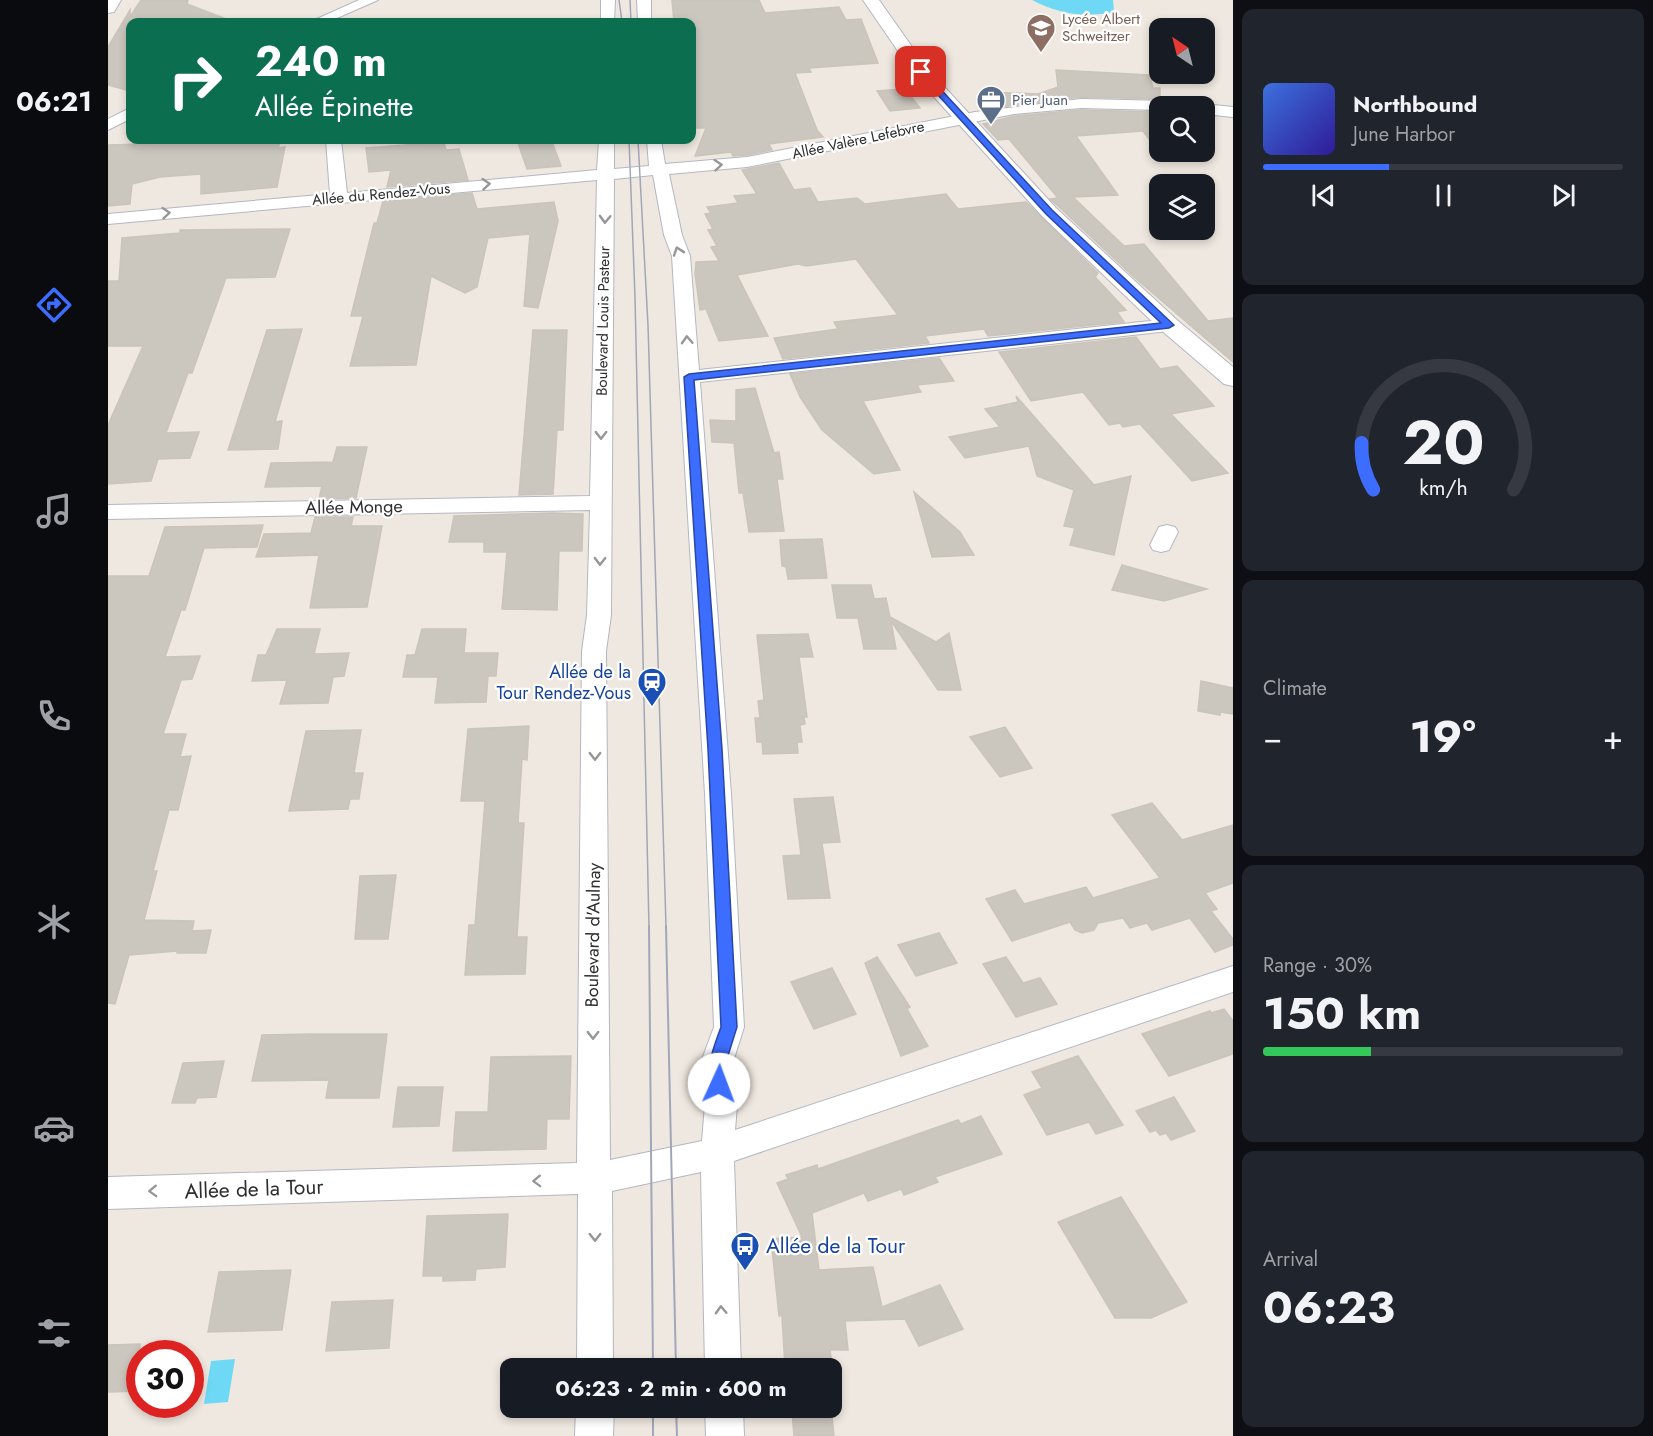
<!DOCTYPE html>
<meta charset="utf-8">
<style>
body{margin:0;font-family:Jost,sans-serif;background:#20242c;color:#f1f3f6;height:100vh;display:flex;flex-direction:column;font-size:22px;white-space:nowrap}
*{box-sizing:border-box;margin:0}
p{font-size:20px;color:#9ea1a6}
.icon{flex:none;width:33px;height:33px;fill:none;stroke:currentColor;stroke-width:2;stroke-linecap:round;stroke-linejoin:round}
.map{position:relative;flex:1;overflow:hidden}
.details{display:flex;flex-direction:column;gap:9px;padding:9px;background:#0d0f14;width:420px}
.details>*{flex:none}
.hud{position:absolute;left:18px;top:18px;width:570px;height:126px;border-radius:12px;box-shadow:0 3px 9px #0003;background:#0b6e4f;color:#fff;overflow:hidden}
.needle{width:39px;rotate:325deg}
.fabs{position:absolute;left:1041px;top:18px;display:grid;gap:12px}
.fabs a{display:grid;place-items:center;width:66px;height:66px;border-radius:12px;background:#171b24;box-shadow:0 3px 9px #0003;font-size:30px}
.speed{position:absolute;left:18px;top:1340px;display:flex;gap:12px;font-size:30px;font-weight:700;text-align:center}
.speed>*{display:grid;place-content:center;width:78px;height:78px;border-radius:50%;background:#171b24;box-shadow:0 3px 9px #0003;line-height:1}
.speed .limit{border:9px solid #d22;background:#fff;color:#111}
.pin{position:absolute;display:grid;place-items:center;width:51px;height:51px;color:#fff;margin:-26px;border-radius:12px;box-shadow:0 3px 9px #0006}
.me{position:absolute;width:66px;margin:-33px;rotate:2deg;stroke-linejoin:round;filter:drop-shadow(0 0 4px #0008)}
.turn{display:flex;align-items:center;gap:21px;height:126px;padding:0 30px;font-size:27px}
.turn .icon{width:78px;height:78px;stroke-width:2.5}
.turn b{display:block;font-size:42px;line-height:51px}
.big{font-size:45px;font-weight:700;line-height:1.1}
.details .widget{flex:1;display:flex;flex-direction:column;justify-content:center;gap:9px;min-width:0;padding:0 21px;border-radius:12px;background:#20242c}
.details .dial{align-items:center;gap:0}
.dial svg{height:156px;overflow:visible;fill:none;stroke:#363941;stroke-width:7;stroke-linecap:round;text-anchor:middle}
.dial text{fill:#f1f3f6;stroke:none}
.song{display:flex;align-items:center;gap:18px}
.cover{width:72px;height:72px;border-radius:9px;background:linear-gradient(135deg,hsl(220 70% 55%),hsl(250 70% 35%))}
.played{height:6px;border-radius:3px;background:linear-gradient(90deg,#3d6dff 35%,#363941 35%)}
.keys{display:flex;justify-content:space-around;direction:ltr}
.heat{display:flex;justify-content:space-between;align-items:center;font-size:33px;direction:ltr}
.charge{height:9px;border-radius:4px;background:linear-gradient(90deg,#34c759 30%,#363941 0)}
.trip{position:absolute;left:392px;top:1358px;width:342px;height:60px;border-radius:12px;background:#171b24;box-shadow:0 3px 9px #0003;font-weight:700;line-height:60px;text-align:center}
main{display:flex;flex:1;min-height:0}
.tabs{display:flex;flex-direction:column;width:108px;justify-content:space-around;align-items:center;background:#090b0e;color:#9ea1a6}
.tabs .icon{width:42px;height:42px}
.tabs .on{color:#3d6dff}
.tabs b{font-size:27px;color:#f1f3f6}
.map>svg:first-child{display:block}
</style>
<main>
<nav class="tabs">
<b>06:21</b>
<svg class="icon on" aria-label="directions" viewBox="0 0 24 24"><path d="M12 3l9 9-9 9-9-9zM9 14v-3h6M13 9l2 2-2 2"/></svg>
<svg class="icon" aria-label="music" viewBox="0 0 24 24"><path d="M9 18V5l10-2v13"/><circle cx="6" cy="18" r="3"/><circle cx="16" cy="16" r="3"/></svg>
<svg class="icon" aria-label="phone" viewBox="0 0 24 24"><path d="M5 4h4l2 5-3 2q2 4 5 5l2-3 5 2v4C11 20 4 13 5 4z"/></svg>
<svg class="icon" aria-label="climate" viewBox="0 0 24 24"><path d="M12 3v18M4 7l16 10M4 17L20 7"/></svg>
<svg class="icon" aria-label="car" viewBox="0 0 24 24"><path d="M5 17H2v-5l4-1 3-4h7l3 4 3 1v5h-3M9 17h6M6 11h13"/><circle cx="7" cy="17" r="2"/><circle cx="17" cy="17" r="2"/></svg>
<svg class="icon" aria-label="filters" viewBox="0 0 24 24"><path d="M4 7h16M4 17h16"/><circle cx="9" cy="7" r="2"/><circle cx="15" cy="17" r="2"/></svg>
</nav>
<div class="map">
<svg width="1125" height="1436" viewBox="0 0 1125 1436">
<rect width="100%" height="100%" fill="#efe8e0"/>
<path fill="#6fd9f5" d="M 924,0 L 1005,0 L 1006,12 C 976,18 951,14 924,0 Z
M 127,1359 L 120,1402 L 96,1404 L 103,1361 Z"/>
<path fill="#cbc6be" stroke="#cbc4b9" stroke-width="1.5" d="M 33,0 L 80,0 L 79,4 L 121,20 L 121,22 L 22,22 L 22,91 L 0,85 L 0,47 L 22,10 L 22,17 Z
M 564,0 L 651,0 L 657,13 L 731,7 L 738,20 L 753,19 L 770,63 L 701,68 L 703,72 L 687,73 L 709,130 L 715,137 L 661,144 L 664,150 L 639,155 L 625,156 L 623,152 L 587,156 L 598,128 L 584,128 L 584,22 L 566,22 Z
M 948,70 L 1042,75 L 1045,88 L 1052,88 L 1052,99 L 973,97 L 891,107 L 893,104 L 880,92 L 930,94 L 950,87 Z
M 797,89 L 812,108 L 782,111 L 769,91 Z
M 973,110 L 1052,112 L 1052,154 L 1035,131 L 968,136 L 1010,195 L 965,197 L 1016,246 L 1036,244 L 1100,321 L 1125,318 L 1125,362 L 1026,277 L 950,206 L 942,199 L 950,198 L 901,139 L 890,140 L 875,124 L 906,116 Z
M 173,140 L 170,148 L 177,147 L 169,187 L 93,194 L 93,174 L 52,177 L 24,184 L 22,204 L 0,206 L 0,145 Z
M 409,140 L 444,142 L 453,166 L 419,169 Z
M 336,142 L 338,150 L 351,149 L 360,180 L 279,187 L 283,170 L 261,172 L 258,148 Z
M 671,163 L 686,190 L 702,188 L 710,202 L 749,198 L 757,204 L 838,194 L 850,209 L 918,202 L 990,273 L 987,277 L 1018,310 L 1009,312 L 1016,322 L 880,336 L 876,329 L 817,336 L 821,343 L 675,359 L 666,338 L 730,329 L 726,322 L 790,315 L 748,259 L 698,266 L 690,264 L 629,275 L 660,336 L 611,341 L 598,309 L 592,310 L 587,274 L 588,262 L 611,261 L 603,247 L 609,246 L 600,230 L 605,229 L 597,214 L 603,213 L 599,207 L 630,203 L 626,196 L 649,194 L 634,170 Z
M 364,193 L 369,209 L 446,202 L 450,221 L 430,308 L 416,306 L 422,234 L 380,238 L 369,287 L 357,293 L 323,276 L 308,365 L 242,366 L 255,316 L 243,316 L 266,223 L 269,223 L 275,201 Z
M 182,229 L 167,277 L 118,278 L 84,373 L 80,373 L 58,433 L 91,432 L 82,458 L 50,459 L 43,481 L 0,484 L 0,425 L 35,346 L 0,346 L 0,281 L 11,281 L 14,238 L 72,233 L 72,230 Z
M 194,329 L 167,422 L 174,421 L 170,449 L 120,450 L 159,330 Z
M 425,330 L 459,330 L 455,430 L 449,430 L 445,494 L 411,495 Z
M 1028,337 L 1052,369 L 1069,366 L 1106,406 L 1063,414 L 1120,473 L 1084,481 L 1032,424 L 1015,427 L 1012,423 L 1001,425 L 975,392 L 923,401 L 891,352 Z
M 831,358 L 846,381 L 809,385 L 813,392 L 755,401 L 792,470 L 766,474 L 714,430 L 692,397 L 682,374 Z
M 647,388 L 666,453 L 671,452 L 675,479 L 669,479 L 676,531 L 641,532 L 635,493 L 631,493 L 626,443 L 604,442 L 602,420 L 628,421 L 628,390 Z
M 908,396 L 986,485 L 1023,476 L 1006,555 L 962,545 L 967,528 L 956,526 L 966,490 L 929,476 L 921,446 L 857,458 L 841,437 L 892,427 L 877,409 L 910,402 Z
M 229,447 L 259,447 L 248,498 L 211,499 L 214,486 L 157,487 L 163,463 L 225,462 Z
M 806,492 L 852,532 L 866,555 L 824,557 Z
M 444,513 L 475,514 L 474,551 L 451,551 L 449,610 L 394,609 L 399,552 L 376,552 L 376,542 L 341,542 L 346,516 Z
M 207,517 L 245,517 L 243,526 L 274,526 L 259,607 L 202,608 L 211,555 L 148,557 L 156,534 L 203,533 Z
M 155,525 L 149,547 L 96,548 L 77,610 L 73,610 L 57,657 L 92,656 L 84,679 L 73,680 L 55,734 L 78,734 L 72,757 L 83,756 L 70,810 L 61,810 L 45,871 L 49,871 L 36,920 L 86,921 L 84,931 L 103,930 L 98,953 L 69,953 L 69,951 L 21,955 L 7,1004 L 0,1003 L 0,576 L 41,576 L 57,527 Z
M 714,539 L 719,578 L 680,579 L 678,567 L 674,566 L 672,540 Z
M 1014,565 L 1099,589 L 1056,601 L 1004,590 Z
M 724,585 L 763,585 L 766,599 L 778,598 L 782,617 L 828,642 L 841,633 L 853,690 L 830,690 L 783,621 L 788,649 L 756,649 L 750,618 L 729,618 Z
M 169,629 L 212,629 L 206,654 L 241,653 L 236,676 L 225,677 L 220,703 L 172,704 L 179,680 L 144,681 L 150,655 L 158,655 Z
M 314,629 L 358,629 L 356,653 L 390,653 L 388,676 L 380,676 L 378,702 L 327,703 L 330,677 L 295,677 L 299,655 L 307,655 Z
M 700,634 L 705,657 L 691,657 L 699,717 L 696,717 L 697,724 L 692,725 L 694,742 L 689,742 L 690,753 L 655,754 L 654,742 L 649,742 L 647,718 L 652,718 L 650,701 L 656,700 L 649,635 Z
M 1093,681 L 1125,688 L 1125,714 L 1112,712 L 1112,715 L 1090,711 Z
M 421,726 L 419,760 L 414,759 L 410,823 L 416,823 L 409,937 L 419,937 L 417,974 L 357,975 L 361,925 L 367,925 L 377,801 L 353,801 L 360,729 Z
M 897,727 L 924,768 L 892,777 L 862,737 Z
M 253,730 L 246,773 L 255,773 L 251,799 L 242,799 L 240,809 L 181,811 L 198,731 Z
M 725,797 L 732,842 L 714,843 L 722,898 L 680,899 L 675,856 L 693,855 L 686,799 Z
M 1044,803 L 1074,840 L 1125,825 L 1125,883 L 1097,893 L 1109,909 L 1103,911 L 1125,939 L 1125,945 L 1107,952 L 1082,918 L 1044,930 L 1039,923 L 1022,928 L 1015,918 L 990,923 L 986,930 L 974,933 L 967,930 L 962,922 L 904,941 L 878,899 L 907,890 L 916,904 L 978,887 L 985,898 L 1052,878 L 1004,815 Z
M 288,875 L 280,939 L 247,939 L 252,876 Z
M 831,933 L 849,963 L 808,976 L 790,945 Z
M 769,957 L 802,1007 L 799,1009 L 820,1046 L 793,1056 L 757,963 Z
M 898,957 L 915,983 L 932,978 L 949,1004 L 908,1017 L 875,964 Z
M 724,968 L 748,1014 L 706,1029 L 683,982 Z
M 1116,1009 L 1125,1021 L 1125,1054 L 1061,1076 L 1034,1034 L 1102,1011 L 1103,1013 Z
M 204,1034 L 279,1034 L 271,1098 L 218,1098 L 221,1080 L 144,1081 L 154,1035 Z
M 463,1056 L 461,1119 L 439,1119 L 438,1149 L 345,1151 L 348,1112 L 380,1112 L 383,1057 Z
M 970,1056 L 1015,1125 L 988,1134 L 981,1122 L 939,1135 L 916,1095 L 934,1088 L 924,1072 Z
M 116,1061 L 108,1097 L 89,1098 L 87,1103 L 64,1103 L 75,1063 Z
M 290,1087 L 335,1087 L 331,1126 L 285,1127 Z
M 1066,1097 L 1087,1131 L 1063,1140 L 1058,1133 L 1052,1135 L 1048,1130 L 1042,1132 L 1028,1111 Z
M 873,1116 L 894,1154 L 827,1177 L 830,1182 L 796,1195 L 793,1189 L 760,1201 L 756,1193 L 704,1213 L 711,1270 L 765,1267 L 774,1307 L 832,1285 L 855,1329 L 811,1346 L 797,1319 L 737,1321 L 740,1350 L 722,1350 L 725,1372 L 723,1368 L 677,1368 L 674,1316 L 671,1316 L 663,1239 L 694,1237 L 669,1183 L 680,1179 L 678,1175 L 709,1165 L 710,1169 L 850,1120 L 853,1124 Z
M 1013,1197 L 1079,1302 L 1043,1318 L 1007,1318 L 950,1222 Z
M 400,1214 L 397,1267 L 368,1269 L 367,1280 L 335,1281 L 335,1276 L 315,1276 L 319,1216 Z
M 183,1270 L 174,1330 L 100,1332 L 111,1272 Z
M 285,1300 L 281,1348 L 218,1351 L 224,1302 Z
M 32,1344 L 32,1391 L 0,1392 L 0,1345 Z
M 723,1406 L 726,1436 L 686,1436 L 684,1411 L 679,1411 L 679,1407 Z"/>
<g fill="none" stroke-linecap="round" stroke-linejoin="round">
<g stroke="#b4b7c1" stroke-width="2">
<path id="minor" d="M 251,0 L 270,0 L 220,22 L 202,22 Z
M 493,0 L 507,0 L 506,22 L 493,22 Z
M 529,0 L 543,0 L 543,22 L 530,22 Z
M 973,99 L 1062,101 L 1070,106 L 1052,106 L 1052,110 L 973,108 L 906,114 L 639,167 L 561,174 L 574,235 L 582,256 L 591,370 L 1061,319 L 1070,325 L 1061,331 L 592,382 L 623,794 L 636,1027 L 625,1062 L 629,1105 L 627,1130 L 1125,966 L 1125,992 L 626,1161 L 633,1368 L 597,1368 L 593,1172 L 504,1191 L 505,1368 L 469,1368 L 470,1194 L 0,1209 L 0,1177 L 469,1163 L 474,651 L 479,615 L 482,510 L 0,519 L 0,505 L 482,496 L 489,180 L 0,224 L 0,214 L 222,194 L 218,140 L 233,140 L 239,193 L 489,170 L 491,140 L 506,140 L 506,169 L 541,166 L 539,140 L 553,140 L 557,164 L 639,157 L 867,112 ZM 545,175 L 556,235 L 564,256 L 597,794 L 606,1027 L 593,1062 L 597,1105 L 594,1141 L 502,1160 L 498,651 L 503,615 L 506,179 Z
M 1096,104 L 1125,107 L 1125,117 L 1096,114 L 1096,106 L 1090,106 Z
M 22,108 L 22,119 L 0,130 L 0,119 Z
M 1059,525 L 1067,527 L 1070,532 L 1061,550 L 1053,552 L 1045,550 L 1042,545 L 1051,527 Z
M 468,1407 L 506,1407 L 505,1436 L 467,1436 Z
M 597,1407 L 635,1407 L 636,1436 L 598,1436 Z"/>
</g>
<g stroke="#b4b7c1" stroke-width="2">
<path id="tertiary" d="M 0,0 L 13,0 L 6,12 L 0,13 Z
M 755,0 L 771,0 L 819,68 L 948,208 L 1069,320 L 1125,367 L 1125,386 L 1116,384 L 1053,330 L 934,216 L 807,76 Z"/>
</g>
<use href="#minor" fill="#fff" fill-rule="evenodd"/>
<use href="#tertiary" fill="#fff" fill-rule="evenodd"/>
<path stroke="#a2a6b9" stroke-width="1.5" d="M 511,0 L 514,22
M 522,0 L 523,22
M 521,140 L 527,297 L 541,927
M 530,140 L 540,325 L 558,927"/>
<path stroke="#a2a6b9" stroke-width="2" d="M 541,926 L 545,1368
M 558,926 L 568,1368
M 545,1407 L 545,1436
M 568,1407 L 569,1436"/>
</g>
<defs><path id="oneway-chevron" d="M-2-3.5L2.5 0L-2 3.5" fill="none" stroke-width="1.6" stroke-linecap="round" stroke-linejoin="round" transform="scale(1.5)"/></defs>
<g stroke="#969696">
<use href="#oneway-chevron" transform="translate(610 165) rotate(-5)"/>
<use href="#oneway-chevron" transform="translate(378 184) rotate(-5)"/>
<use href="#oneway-chevron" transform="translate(58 213) rotate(-5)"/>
<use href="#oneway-chevron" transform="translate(497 219) rotate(92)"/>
<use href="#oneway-chevron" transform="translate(570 251) rotate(-109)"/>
<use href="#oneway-chevron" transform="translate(579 340) rotate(-93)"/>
<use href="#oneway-chevron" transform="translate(493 435) rotate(90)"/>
<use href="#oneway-chevron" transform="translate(492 561) rotate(91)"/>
<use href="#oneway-chevron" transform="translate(487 756) rotate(90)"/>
<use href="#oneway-chevron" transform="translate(485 1035) rotate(90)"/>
<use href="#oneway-chevron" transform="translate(429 1181) rotate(178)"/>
<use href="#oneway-chevron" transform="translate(45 1191) rotate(178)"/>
<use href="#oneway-chevron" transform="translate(487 1237) rotate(90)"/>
<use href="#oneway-chevron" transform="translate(613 1310) rotate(-92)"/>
</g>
<path fill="#3d6dff" stroke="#2847a6" stroke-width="1.5" d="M 810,70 L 815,70 L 944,210 L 1066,325 L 1061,328 L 586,380 L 614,749 L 629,1027 L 618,1062 L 620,1084 L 617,1089 L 611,1091 L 605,1089 C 596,1068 606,1047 613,1027 L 600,749 L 576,377 L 581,374 L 1053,323 L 938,214 L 810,73 Z"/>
<defs>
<g id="school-pin" transform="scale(1.5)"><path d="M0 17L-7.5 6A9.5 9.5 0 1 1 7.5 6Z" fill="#8d6e63" stroke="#fff"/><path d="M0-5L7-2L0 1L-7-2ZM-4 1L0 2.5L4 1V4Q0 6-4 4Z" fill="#fff"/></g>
<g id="office-pin" transform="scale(1.5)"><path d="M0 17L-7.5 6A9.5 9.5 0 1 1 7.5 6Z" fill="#5c6f8a" stroke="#fff"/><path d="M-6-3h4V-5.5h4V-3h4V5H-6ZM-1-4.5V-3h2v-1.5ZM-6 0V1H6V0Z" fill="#fff"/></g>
<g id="station-pin" transform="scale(1.5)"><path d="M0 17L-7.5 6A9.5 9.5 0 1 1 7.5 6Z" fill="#1a4fb4" stroke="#fff"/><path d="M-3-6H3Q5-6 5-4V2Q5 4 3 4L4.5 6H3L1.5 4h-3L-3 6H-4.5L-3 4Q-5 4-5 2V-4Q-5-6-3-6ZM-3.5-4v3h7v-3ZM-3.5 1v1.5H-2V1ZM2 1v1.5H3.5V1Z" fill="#fff"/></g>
<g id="bus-pin" transform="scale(1.5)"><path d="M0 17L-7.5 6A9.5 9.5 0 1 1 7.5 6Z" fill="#1a4fb4" stroke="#fff"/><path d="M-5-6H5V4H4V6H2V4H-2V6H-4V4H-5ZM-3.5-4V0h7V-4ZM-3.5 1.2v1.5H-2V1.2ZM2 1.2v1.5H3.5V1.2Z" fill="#fff"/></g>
</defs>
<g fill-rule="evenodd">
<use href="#school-pin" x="933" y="28"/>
<use href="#office-pin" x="883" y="100"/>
<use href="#station-pin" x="544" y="682"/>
<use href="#bus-pin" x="637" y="1246"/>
</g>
<g text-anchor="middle" stroke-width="4.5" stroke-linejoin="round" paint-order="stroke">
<g font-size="15" fill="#785e54" stroke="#fff" text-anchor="start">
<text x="954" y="24">Lycée Albert<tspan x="954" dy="17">Schweitzer</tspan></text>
</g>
<g font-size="15" fill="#4e5e75" stroke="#fff" text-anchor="start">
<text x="904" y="105">Pier Juan</text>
</g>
<g font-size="15" fill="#2e2e2e" stroke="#fff">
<text transform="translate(750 140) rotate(-12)" y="5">Allée Valère Lefebvre</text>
<text transform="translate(273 194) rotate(-5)" y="5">Allée du Rendez-Vous</text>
<text transform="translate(495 321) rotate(-89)" y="5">Boulevard Louis Pasteur</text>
</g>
<g font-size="18" fill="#2e2e2e" stroke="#fff">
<text transform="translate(246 507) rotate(-1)" y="6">Allée Monge</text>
<text transform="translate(485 935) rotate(-89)" y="6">Boulevard d'Aulnay</text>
</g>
<g font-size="18" fill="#164399" stroke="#fff" text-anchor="end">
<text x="523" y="678">Allée de la<tspan x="523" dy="21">Tour Rendez-Vous</tspan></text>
</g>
<g font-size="21" fill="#2e2e2e" stroke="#fff">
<text transform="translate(146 1189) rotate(-2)" y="7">Allée de la Tour</text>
</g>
<g font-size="21" fill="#164399" stroke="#fff" text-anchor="start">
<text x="658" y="1253">Allée de la Tour</text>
</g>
</g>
</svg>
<div class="fabs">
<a><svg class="needle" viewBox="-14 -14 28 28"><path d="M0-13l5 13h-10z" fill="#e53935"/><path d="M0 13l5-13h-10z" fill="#9ea1a6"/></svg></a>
<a><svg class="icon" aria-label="search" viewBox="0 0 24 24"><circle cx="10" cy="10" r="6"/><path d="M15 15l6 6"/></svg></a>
<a><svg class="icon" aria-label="layers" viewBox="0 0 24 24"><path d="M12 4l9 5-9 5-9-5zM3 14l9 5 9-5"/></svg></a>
</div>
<div class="speed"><div class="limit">30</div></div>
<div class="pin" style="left:813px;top:72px;background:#d93025"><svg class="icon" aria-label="arrive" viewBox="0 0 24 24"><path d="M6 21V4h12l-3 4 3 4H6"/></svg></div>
<svg class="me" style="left:611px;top:1084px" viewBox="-20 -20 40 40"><circle r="19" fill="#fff"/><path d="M0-13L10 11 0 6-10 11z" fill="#3d6dff"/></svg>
<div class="trip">06:23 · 2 min · 600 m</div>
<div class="hud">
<div class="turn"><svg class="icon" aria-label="right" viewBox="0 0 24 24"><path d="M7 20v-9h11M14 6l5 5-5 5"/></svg><div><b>240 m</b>Allée Épinette</div></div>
</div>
</div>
<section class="details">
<div class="widget">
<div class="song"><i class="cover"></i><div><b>Northbound</b><p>June Harbor</p></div></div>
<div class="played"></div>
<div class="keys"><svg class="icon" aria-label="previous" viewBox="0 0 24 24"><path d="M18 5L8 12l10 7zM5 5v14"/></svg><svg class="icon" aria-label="pause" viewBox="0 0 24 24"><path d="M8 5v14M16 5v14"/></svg><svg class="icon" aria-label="next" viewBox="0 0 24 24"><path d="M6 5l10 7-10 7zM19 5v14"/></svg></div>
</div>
<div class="widget dial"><svg viewBox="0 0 100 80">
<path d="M14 69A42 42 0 1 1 86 69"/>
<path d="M14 69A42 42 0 0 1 8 45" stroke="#3d6dff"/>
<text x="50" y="56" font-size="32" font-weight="700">20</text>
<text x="50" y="72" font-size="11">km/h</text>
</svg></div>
<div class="widget"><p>Climate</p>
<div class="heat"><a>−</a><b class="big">19°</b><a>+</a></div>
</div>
<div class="widget"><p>Range · 30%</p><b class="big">150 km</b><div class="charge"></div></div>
<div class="widget"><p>Arrival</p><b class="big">06:23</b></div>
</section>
</main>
